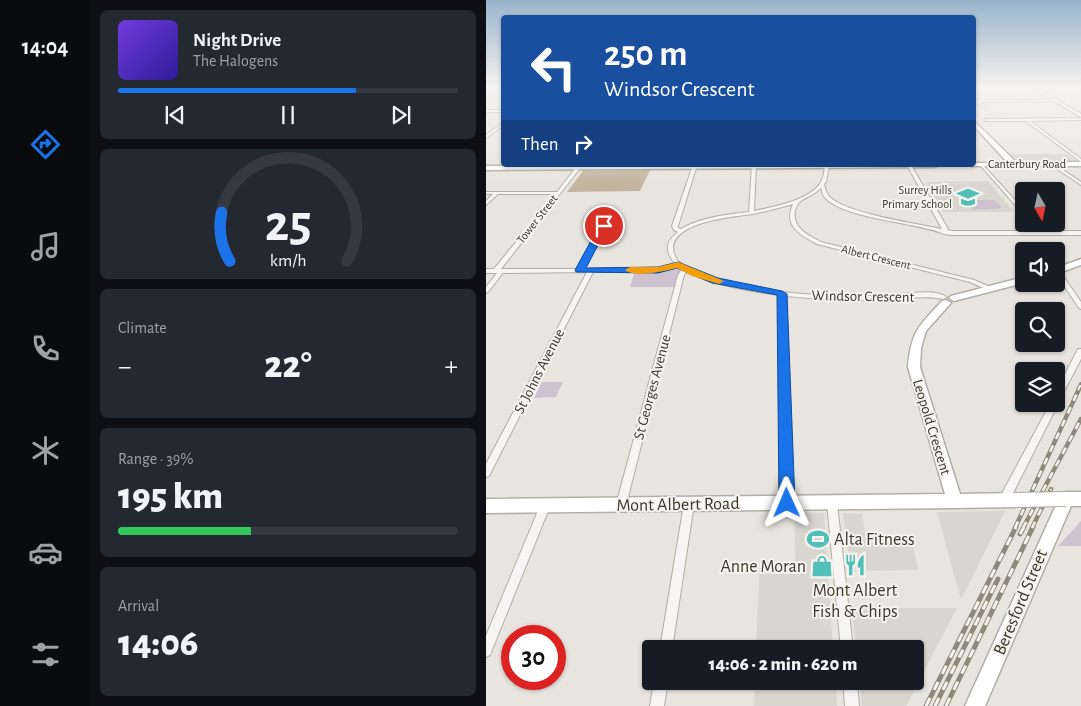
<!DOCTYPE html>
<meta charset="utf-8">
<style>
body{margin:0;font-family:"Alegreya Sans",sans-serif;background:#242831;color:#f1f3f6;height:100vh;display:flex;flex-direction:column;font-size:19px;white-space:nowrap}
*{box-sizing:border-box;margin:0}
p{font-size:16px;color:#9ea1a6}
.icon{flex:none;width:28px;height:28px;fill:none;stroke:currentColor;stroke-width:2;stroke-linecap:round;stroke-linejoin:round}
.map{position:relative;flex:1;overflow:hidden}
.details{display:flex;flex-direction:column;gap:10px;padding:10px;background:#0d0f14;width:396px}
.details>*{flex:none}
.banner{position:absolute;left:15px;top:15px;width:475px;height:152px;border-radius:5px;box-shadow:0 1px 4px #0004;background:#1a4fa0;color:#fff;overflow:hidden}
.needle{width:32px;rotate:171deg}
.controls{position:absolute;left:529px;top:182px;display:grid;gap:10px}
.controls a{display:grid;place-items:center;width:50px;height:50px;border-radius:5px;background:#171b24;box-shadow:0 1px 4px #0004;font-size:25px}
.speed{position:absolute;left:15px;top:625px;display:flex;gap:10px;font-size:25px;font-weight:700;text-align:center}
.speed>*{display:grid;place-content:center;width:65px;height:65px;border-radius:50%;background:#171b24;box-shadow:0 1px 4px #0004;line-height:1}
.speed .limit{border:8px solid #d22;background:#fff;color:#111}
.pin{position:absolute;display:grid;place-items:center;width:42px;height:42px;color:#fff;margin:-21px;border:2px solid #fff;border-radius:50%;box-shadow:0 1px 5px #0007}
.me{position:absolute;width:55px;margin:-28px;rotate:359deg;stroke-linejoin:round;filter:drop-shadow(0 0 4px #0008)}
.turn{display:flex;align-items:center;gap:18px;height:105px;padding:0 20px;font-size:22px}
.turn .icon{width:65px;height:65px;stroke-width:2.5}
.turn b{display:block;font-size:35px;line-height:42px}
.then{display:flex;align-items:center;height:48px;padding:0 20px;background:#0003;gap:10px;font-size:19px}
.big{font-size:38px;font-weight:800;line-height:1.1}
.details .tile{flex:1;display:flex;flex-direction:column;justify-content:center;gap:8px;min-width:0;padding:0 18px;border-radius:8px;background:#242831}
.details .dial{align-items:center;gap:0}
.dial svg{height:130px;overflow:visible;fill:none;stroke:#363941;stroke-width:7;stroke-linecap:round;text-anchor:middle}
.dial text{fill:#f1f3f6;stroke:none}
.song{display:flex;align-items:center;gap:15px}
.cover{width:60px;height:60px;border-radius:8px;background:linear-gradient(135deg,hsl(260 70% 55%),hsl(250 70% 35%))}
.played{height:5px;border-radius:2px;background:linear-gradient(90deg,#1a73e8 70%,#363941 70%)}
.keys{display:flex;justify-content:space-around;direction:ltr}
.heat{display:flex;justify-content:space-between;align-items:center;font-size:28px;direction:ltr}
.charge{height:8px;border-radius:4px;background:linear-gradient(90deg,#34c759 39%,#363941 0)}
.trip{position:absolute;left:156px;top:640px;width:282px;height:50px;border-radius:5px;background:#171b24;box-shadow:0 1px 4px #0004;font-weight:800;line-height:50px;text-align:center}
main{display:flex;flex:1;min-height:0}
.dock{display:flex;flex-direction:column;width:90px;justify-content:space-around;align-items:center;background:#090b0e;color:#9ea1a6}
.dock .icon{width:35px;height:35px}
.dock .active{color:#1a73e8}
.dock b{font-size:22px;color:#f1f3f6}
.map>svg:first-child{display:block}
</style>
<main>
<nav class="dock">
<b>14:04</b>
<svg class="icon active" aria-label="directions" viewBox="0 0 24 24"><path d="M12 3l9 9-9 9-9-9zM9 14v-3h6M13 9l2 2-2 2"/></svg>
<svg class="icon" aria-label="music" viewBox="0 0 24 24"><path d="M9 18V5l10-2v13"/><circle cx="6" cy="18" r="3"/><circle cx="16" cy="16" r="3"/></svg>
<svg class="icon" aria-label="phone" viewBox="0 0 24 24"><path d="M5 4h4l2 5-3 2q2 4 5 5l2-3 5 2v4C11 20 4 13 5 4z"/></svg>
<svg class="icon" aria-label="climate" viewBox="0 0 24 24"><path d="M12 3v18M4 7l16 10M4 17L20 7"/></svg>
<svg class="icon" aria-label="car" viewBox="0 0 24 24"><path d="M5 17H2v-5l4-1 3-4h7l3 4 3 1v5h-3M9 17h6M6 11h13"/><circle cx="7" cy="17" r="2"/><circle cx="17" cy="17" r="2"/></svg>
<svg class="icon" aria-label="filters" viewBox="0 0 24 24"><path d="M4 7h16M4 17h16"/><circle cx="9" cy="7" r="2"/><circle cx="15" cy="17" r="2"/></svg>
</nav>
<section class="details">
<div class="tile">
<div class="song"><i class="cover"></i><div><b>Night Drive</b><p>The Halogens</p></div></div>
<div class="played"></div>
<div class="keys"><svg class="icon" aria-label="previous" viewBox="0 0 24 24"><path d="M18 5L8 12l10 7zM5 5v14"/></svg><svg class="icon" aria-label="pause" viewBox="0 0 24 24"><path d="M8 5v14M16 5v14"/></svg><svg class="icon" aria-label="next" viewBox="0 0 24 24"><path d="M6 5l10 7-10 7zM19 5v14"/></svg></div>
</div>
<div class="tile dial"><svg viewBox="0 0 100 80">
<path d="M14 69A42 42 0 1 1 86 69"/>
<path d="M14 69A42 42 0 0 1 9 39" stroke="#1a73e8"/>
<text x="50" y="56" font-size="32" font-weight="700">25</text>
<text x="50" y="72" font-size="11">km/h</text>
</svg></div>
<div class="tile"><p>Climate</p>
<div class="heat"><a>−</a><b class="big">22°</b><a>+</a></div>
</div>
<div class="tile"><p>Range · 39%</p><b class="big">195 km</b><div class="charge"></div></div>
<div class="tile"><p>Arrival</p><b class="big">14:06</b></div>
</section>
<div class="map">
<svg width="595" height="706" viewBox="0 0 595 706">
<rect width="100%" height="100%" fill="#e8e5e0"/>
<path fill="#d9d5cf" d="M 523,154 L 581,154 L 592,162 L 533,162 Z
M 502,181 L 528,212 L 457,212 L 439,182 Z
M 519,511 L 485,580 L 475,600 L 451,512 Z
M 308,512 L 338,513 L 347,649 L 270,649 L 273,574 L 310,574 Z
M 357,513 L 376,514 L 380,541 L 426,540 L 432,570 L 364,571 Z
M 366,608 L 471,608 L 420,706 L 376,706 L 374,681 L 430,681 L 430,649 L 370,649 Z
M 269,681 L 350,681 L 351,706 L 268,706 Z"/>
<path fill="#cec2d1" d="M 484,200 L 508,200 L 516,208 L 486,210 L 480,203 Z
M 192,266 L 198,270 L 191,287 L 144,287 L 149,271 Z
M 56,382 L 77,382 L 70,397 L 48,398 Z
M 595,521 L 595,546 L 572,546 Z"/>
<path fill="#c4b49f" d="M 164,170 L 154,191 L 81,192 L 97,171 Z"/>
<g fill="none" stroke-linecap="round" stroke-linejoin="round">
<g stroke="#b1aea6" stroke-width="2">
<path id="street" d="M 18,90 L 18,93 L 0,103 L 0,101 Z
M 491,100 L 570,100 L 572,101 L 494,102 L 501,107 L 500,109 L 490,102 Z
M 0,110 L 18,110 L 18,112 L 0,112 Z
M 595,118 L 595,120 L 544,121 L 595,159 L 595,162 L 540,121 L 500,121 L 498,120 L 500,119 Z
M 18,122 L 18,125 L 0,138 L 0,135 Z
M 565,163 L 567,163 L 595,182 L 595,185 L 565,165 Z
M 496,164 L 538,210 L 538,215 L 495,166 L 494,165 Z
M 207,165 L 211,165 L 192,226 L 192,228 L 195,229 C 215,217 239,215 263,212 L 266,165 L 270,166 L 268,211 C 287,207 325,200 335,182 C 338,177 338,171 339,166 L 342,165 L 343,166 L 340,182 L 338,184 C 339,188 340,192 342,195 C 356,213 432,224 456,229 L 421,165 L 425,165 L 462,229 L 461,230 L 466,231 L 550,231 L 543,224 L 549,224 L 555,231 L 595,231 L 595,235 L 466,235 L 458,234 C 432,222 352,219 337,195 C 337,195 335,188 335,188 C 328,195 322,196 315,201 C 312,203 310,207 309,211 C 306,228 323,236 335,242 L 488,280 L 504,287 L 505,288 L 502,290 L 484,282 L 331,244 C 314,235 297,226 307,204 C 294,208 280,211 267,214 C 247,217 190,221 187,247 C 187,252 189,257 192,261 C 200,269 212,273 222,276 C 277,294 337,297 394,296 C 412,296 446,287 461,297 L 458,299 C 437,295 417,299 396,300 C 364,301 331,299 299,296 L 306,503 L 305,506 L 301,508 L 297,506 L 296,503 L 293,295 C 262,291 229,285 200,272 L 198,275 L 140,505 L 139,508 L 135,510 L 131,508 L 130,505 L 192,275 L 196,269 L 192,267 L 172,272 L 107,272 L 3,476 L 0,477 L 0,464 L 101,272 L 17,273 L 2,292 L 0,293 L 0,287 L 11,273 L 0,273 L 0,269 L 8,269 L 69,194 L 12,194 L 0,205 L 0,201 L 7,194 L 0,194 L 0,192 L 71,192 L 91,166 L 95,167 L 15,269 L 92,269 L 122,211 L 125,209 L 128,211 L 98,269 L 172,268 L 189,264 C 179,251 179,242 192,232 L 188,230 L 186,226 Z
M 570,269 L 573,270 L 595,302 L 595,309 L 593,308 L 570,274 Z
M 592,349 L 595,349 L 595,359 L 573,401 L 571,402 L 572,404 L 522,503 L 518,505 L 514,503 L 513,500 L 514,497 L 564,404 L 570,404 L 570,391 Z
M 346,498 L 350,500 L 351,503 L 367,649 L 355,649 L 341,503 L 342,500 Z
M 203,499 L 207,501 L 208,504 L 186,649 L 174,649 L 198,504 L 199,501 Z
M 59,501 L 63,503 L 64,506 L 4,655 L 0,657 L 0,636 L 54,506 L 55,503 Z
M 168,681 L 182,681 L 178,706 L 164,706 Z
M 357,681 L 371,681 L 373,706 L 359,706 Z"/>
</g>
<g stroke="#b1aea6" stroke-width="3">
<path id="secondary" d="M 547,88 L 551,88 L 595,114 L 595,117 Z
M 595,259 L 595,265 L 570,274 L 570,268 Z
M 538,277 L 538,283 L 468,301 L 463,298 L 465,296 Z
M 460,300 L 465,303 L 440,331 L 435,348 L 434,367 L 474,494 L 529,493 L 534,495 L 537,500 L 534,505 L 529,507 L 469,508 L 0,513 L 0,499 L 459,494 L 422,367 C 425,331 433,326 456,301 Z
M 580,492 L 595,492 L 595,506 L 585,506 L 499,706 L 479,706 L 575,494 Z"/>
</g>
<g stroke="#b2aca1" stroke-width="3">
<path id="primary" d="M 488,121 L 530,162 L 595,162 L 595,166 L 486,166 L 484,165 L 488,165 L 488,163 L 522,163 L 488,126 Z
M 453,165 L 449,167 L 0,170 L 0,166 Z"/>
</g>
<use href="#street" fill="#f6f5f3" fill-rule="evenodd"/>
<use href="#secondary" fill="#fff" fill-rule="evenodd"/>
<use href="#primary" fill="#fff" fill-rule="evenodd"/>
<g stroke="#8f897b" stroke-width="4">
<path id="rail-far2" d="M 592,390 L 595,384"/>
</g>
<g stroke="#8f897b" stroke-width="4.5">
<path id="rail-far1" d="M 529,528 L 593,389
M 537,528 L 595,419
M 546,528 L 565,489"/>
</g>
<g stroke="#8f897b" stroke-width="5">
<path id="rail" d="M 534,534 L 538,527
M 440,706 L 530,527
M 449,706 L 512,579
M 460,706 L 547,527"/>
</g>
<use href="#rail-far2" stroke="#f5f3f0" stroke-width="2" stroke-dasharray="5.5" stroke-linecap="butt"/>
<use href="#rail-far1" stroke="#f5f3f0" stroke-width="2.5" stroke-dasharray="7" stroke-linecap="butt"/>
<use href="#rail" stroke="#f5f3f0" stroke-width="3" stroke-dasharray="9" stroke-linecap="butt"/>
<g stroke="#b1aea6" stroke-width="16" stroke-linecap="butt">
<path id="secondary-bridge" d="M 529,500 L 580,499"/>
</g>
<use href="#secondary-bridge" stroke="#fff" stroke-width="14"/>
</g>
<linearGradient id="sky" x2="0" y2="1"><stop stop-color="#99b4cb"/><stop offset="0.47" stop-color="#f5f3f1"/><stop offset="1" stop-color="#f5f3f1" stop-opacity="0"/></linearGradient>
<rect width="595" height="186" fill="url(#sky)"/>
<path fill="#1a73e8" stroke="#114b97" d="M 118,223 L 122,226 L 100,268 L 172,267 L 192,262 L 232,278 L 296,291 L 301,294 L 309,503 L 306,508 L 301,510 L 295,508 L 293,503 L 291,295 L 226,283 L 191,268 L 172,273 L 90,272 L 89,270 L 113,226 Z"/>
<path fill="#f59e0b" d="M 192,262 L 238,281 L 233,284 L 230,283 L 206,276 L 191,268 C 178,271 149,278 139,270 L 144,267 L 172,267 Z"/>
<defs>
<g id="school-bare" transform="scale(1.725)"><path d="M0-5L7-2L0 1L-7-2ZM-4 1L0 2.5L4 1V4Q0 6-4 4Z" fill="#52c0b6" stroke="#f5f3f0" stroke-width="2.5" paint-order="stroke"/></g>
<g id="stadium-bare" transform="scale(1.725)"><path d="M0-5a6.5 5 0 1 0 0 10a6.5 5 0 1 0 0-10ZM-3.5-1.8h7v3.6h-7Z" fill="#52c0b6" stroke="#f5f3f0" stroke-width="2.5" paint-order="stroke"/></g>
<g id="restaurant-bare" transform="scale(1.725)"><path d="M-5-6h1v4h1v-4h1v4h1v-4h1v5L-1.5 .5V6h-2V.5L-5-1ZM5-6V6H3V1.5H1.5Q1.5-4 5-6Z" fill="#52c0b6" stroke="#f5f3f0" stroke-width="2.5" paint-order="stroke"/></g>
<g id="shop-bare" transform="scale(1.725)"><path d="M-5-2.5h2.3a2.7 3.5 0 0 1 5.4 0H5L5.5 6h-11ZM-1.5-2.5h3a1.5 2.3 0 0 0-3 0Z" fill="#52c0b6" stroke="#f5f3f0" stroke-width="2.5" paint-order="stroke"/></g>
</defs>
<g fill-rule="evenodd">
<use href="#school-bare" x="482" y="197"/>
<use href="#stadium-bare" x="332" y="539"/>
<use href="#restaurant-bare" x="369" y="565"/>
<use href="#shop-bare" x="336" y="566"/>
</g>
<g text-anchor="middle" stroke-width="4" stroke-linejoin="round" paint-order="stroke">
<g font-size="12" fill="#3d382b" stroke="#f5f3f0">
<text x="541" y="168">Canterbury Road</text>
<text transform="translate(51 219) rotate(-52)" y="4">Tower Street</text>
<text transform="translate(390 257) rotate(14)" y="4">Albert Crescent</text>
</g>
<g font-size="12" fill="#3d382b" stroke="#f5f3f0" text-anchor="end">
<text x="466" y="194">Surrey Hills<tspan x="466" dy="14">Primary School</tspan></text>
</g>
<g font-size="15" fill="#3d382b" stroke="#f5f3f0">
<text transform="translate(377 296) rotate(1)" y="5">Windsor Crescent</text>
<text transform="translate(53 371) rotate(-63)" y="5">St Johns Avenue</text>
<text transform="translate(166 387) rotate(-75)" y="5">St Georges Avenue</text>
<text transform="translate(446 427) rotate(73)" y="5">Leopold Crescent</text>
</g>
<g font-size="18" fill="#3d382b" stroke="#f5f3f0">
<text transform="translate(192 504) rotate(-1)" y="6">Mont Albert Road</text>
<text transform="translate(534 602) rotate(-67)" y="6">Beresford Street</text>
</g>
<g font-size="18" fill="#3d382b" stroke="#f5f3f0" text-anchor="start">
<text x="348" y="545">Alta Fitness</text>
<text x="320" y="572" text-anchor="end">Anne Moran</text>
<text x="369" y="596" text-anchor="middle">Mont Albert<tspan x="369" dy="21">Fish &amp; Chips</tspan></text>
</g>
</g>
</svg>
<div class="controls">
<a><svg class="needle" viewBox="-14 -14 28 28"><path d="M0-13l5 13h-10z" fill="#e53935"/><path d="M0 13l5-13h-10z" fill="#9ea1a6"/></svg></a>
<a><svg class="icon" aria-label="sound" viewBox="0 0 24 24"><path d="M4 9h4l5-4v14l-5-4H4zM17 9q2 3 0 6"/></svg></a>
<a><svg class="icon" aria-label="search" viewBox="0 0 24 24"><circle cx="10" cy="10" r="6"/><path d="M15 15l6 6"/></svg></a>
<a><svg class="icon" aria-label="layers" viewBox="0 0 24 24"><path d="M12 4l9 5-9 5-9-5zM3 14l9 5 9-5"/></svg></a>
</div>
<div class="speed"><div class="limit">30</div></div>
<div class="pin" style="left:118px;top:226px;background:#d93025"><svg class="icon" aria-label="arrive" viewBox="0 0 24 24"><path d="M6 21V4h12l-3 4 3 4H6"/></svg></div>
<svg class="me" style="left:301px;top:503px" viewBox="-20 -20 40 40"><path d="M0-17L14 15 0 8-14 15z" fill="#1a73e8" stroke="#fff" stroke-width="4"/></svg>
<div class="trip">14:06 · 2 min · 620 m</div>
<div class="banner">
<div class="turn"><svg class="icon" aria-label="left" viewBox="0 0 24 24"><path d="M17 20v-9H6M10 6l-5 5 5 5"/></svg><div><b>250 m</b>Windsor Crescent</div></div>
<div class="then">Then<svg class="icon" aria-label="right" viewBox="0 0 24 24"><path d="M7 20v-9h11M14 6l5 5-5 5"/></svg></div>
</div>
</div>
</main>
